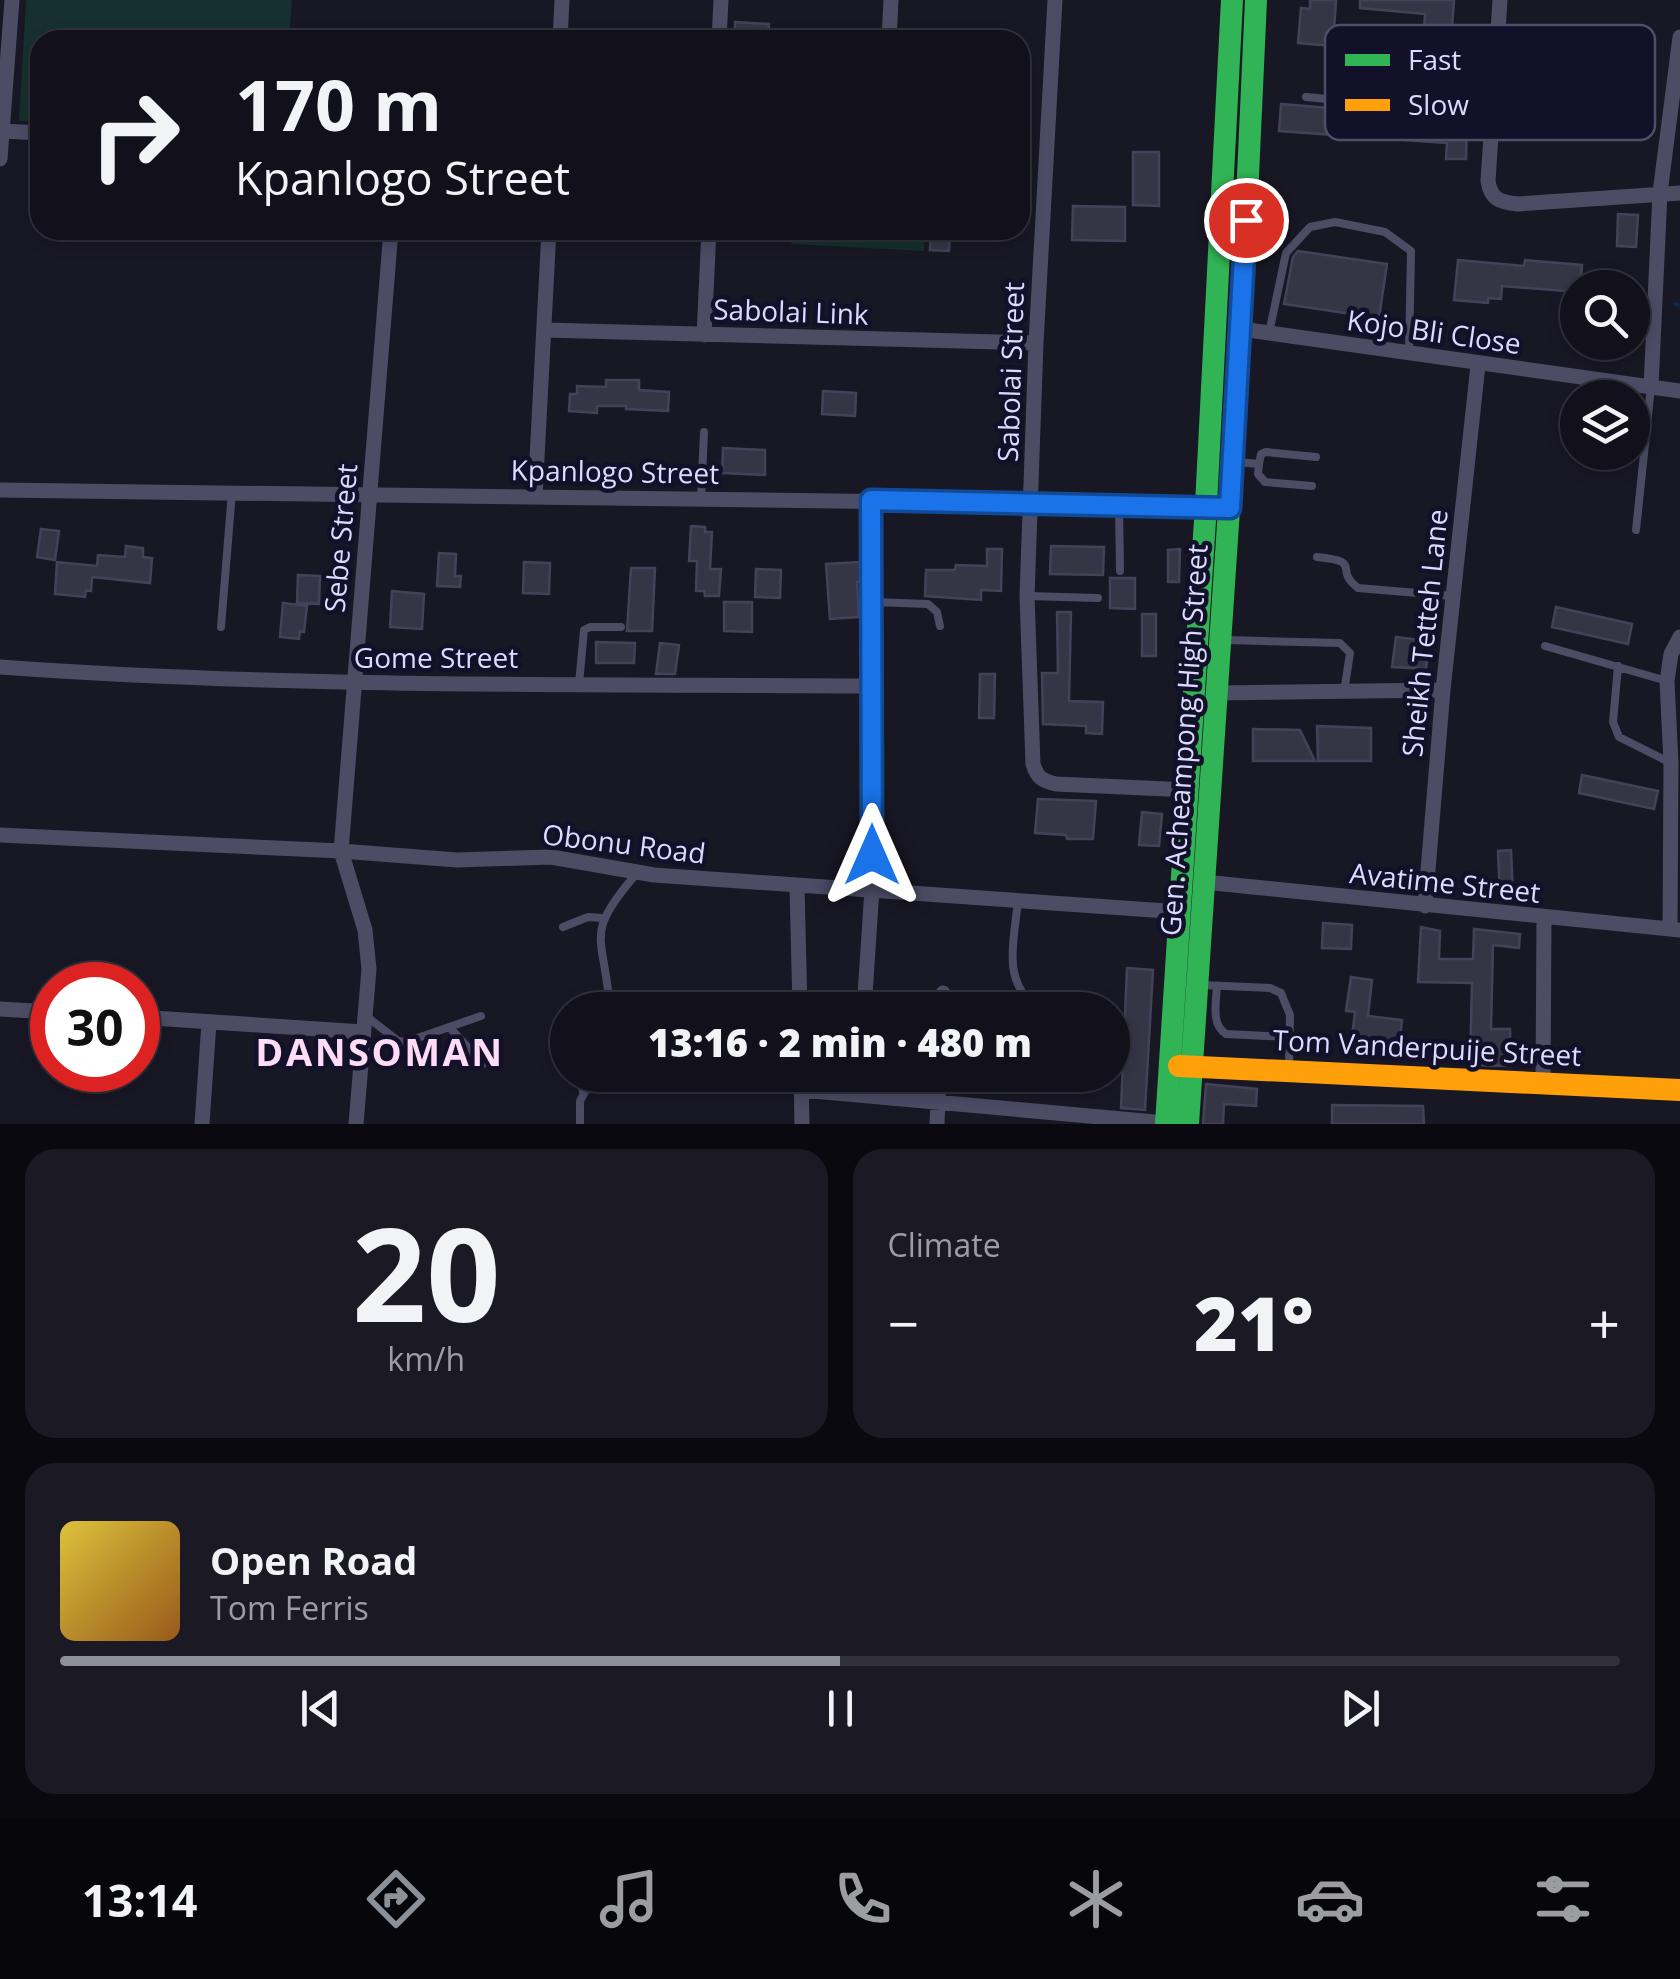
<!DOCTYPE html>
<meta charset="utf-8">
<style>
body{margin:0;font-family:"Open Sans",sans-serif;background:#1b1a24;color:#f1f3f6;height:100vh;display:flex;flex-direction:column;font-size:38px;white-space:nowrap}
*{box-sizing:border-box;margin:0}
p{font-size:32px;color:#9c9da3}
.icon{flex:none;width:55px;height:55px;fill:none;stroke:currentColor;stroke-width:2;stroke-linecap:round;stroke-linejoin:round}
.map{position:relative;height:1124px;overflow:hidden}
.details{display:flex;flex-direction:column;gap:25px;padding:25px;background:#0a090f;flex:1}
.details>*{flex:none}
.hud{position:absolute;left:30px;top:30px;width:1000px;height:210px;border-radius:30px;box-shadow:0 5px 15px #0003,0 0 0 2px #31313a;background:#12111b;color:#f1f3f6;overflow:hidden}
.buttons{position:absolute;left:1560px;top:270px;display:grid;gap:20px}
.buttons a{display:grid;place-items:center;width:90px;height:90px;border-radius:50%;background:#12111b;box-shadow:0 5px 15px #0003,0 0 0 2px #31313a;font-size:50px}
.speed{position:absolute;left:30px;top:962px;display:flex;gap:20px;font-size:50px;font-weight:700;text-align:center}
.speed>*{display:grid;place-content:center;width:130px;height:130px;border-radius:50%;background:#12111b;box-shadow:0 5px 15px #0003,0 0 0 2px #31313a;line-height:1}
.speed .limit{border:15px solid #d22;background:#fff;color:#111}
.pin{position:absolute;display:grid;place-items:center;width:85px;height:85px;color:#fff;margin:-42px;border:5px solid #fff;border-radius:50%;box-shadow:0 2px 10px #0007}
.me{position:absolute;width:110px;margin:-55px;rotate:0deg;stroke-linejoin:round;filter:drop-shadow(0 0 8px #0008)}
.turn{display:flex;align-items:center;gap:35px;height:210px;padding:0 40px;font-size:45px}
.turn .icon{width:130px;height:130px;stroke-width:2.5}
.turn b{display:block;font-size:70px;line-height:85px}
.big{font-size:75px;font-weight:800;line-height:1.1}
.details .card{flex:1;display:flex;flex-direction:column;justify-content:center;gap:15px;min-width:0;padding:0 35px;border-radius:30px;background:#1b1a24}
.details .dial{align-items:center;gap:0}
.dial b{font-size:130px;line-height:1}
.song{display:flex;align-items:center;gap:30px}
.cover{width:120px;height:120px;border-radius:15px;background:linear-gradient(135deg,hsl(50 70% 55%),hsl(30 70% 35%))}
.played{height:10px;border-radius:5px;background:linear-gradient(90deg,#8c9099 50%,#31313a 50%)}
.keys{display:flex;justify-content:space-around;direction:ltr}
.heat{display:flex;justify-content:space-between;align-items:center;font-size:55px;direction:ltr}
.details .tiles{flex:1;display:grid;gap:25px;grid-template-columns:1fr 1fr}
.card:last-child{grid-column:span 2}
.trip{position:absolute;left:550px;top:992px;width:580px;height:100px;border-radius:50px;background:#12111b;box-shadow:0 5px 15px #0003,0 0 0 2px #31313a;font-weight:800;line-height:100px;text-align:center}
.menu{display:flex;height:160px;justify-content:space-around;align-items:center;background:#07070b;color:#9c9da3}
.menu .icon{width:70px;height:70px}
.menu .on{color:#8c9099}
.menu b{font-size:45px;color:#f1f3f6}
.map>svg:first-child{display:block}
</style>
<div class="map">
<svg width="1680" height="1124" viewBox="0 0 1680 1124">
<rect width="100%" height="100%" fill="#181724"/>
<path fill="#15302e" d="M 26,0 L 292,0 L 289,40 L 40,40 L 40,122 L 19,121 Z
M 792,230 L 925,230 L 924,251 L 791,244 Z"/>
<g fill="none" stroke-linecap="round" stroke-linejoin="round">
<path stroke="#0e2849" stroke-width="4" d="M 1675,304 L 1680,305"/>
</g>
<path fill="#363546" stroke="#444258" stroke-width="2.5" d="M 1310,0 L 1336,0 L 1333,46 L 1298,43 L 1301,8 L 1310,9 Z
M 1360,0 L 1454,0 L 1447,97 L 1443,96 L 1442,102 L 1420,100 L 1425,14 L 1360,8 Z
M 735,22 L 769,24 L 768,36 L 763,36 L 763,40 L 735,40 Z
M 1281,104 L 1441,117 L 1441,127 L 1467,128 L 1466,159 L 1446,159 L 1447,143 L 1279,131 Z
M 1133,152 L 1159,152 L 1159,206 L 1133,205 Z
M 1073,206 L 1125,207 L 1125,241 L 1072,240 Z
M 1618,214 L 1638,215 L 1636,247 L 1617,246 Z
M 931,230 L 950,230 L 949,251 L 930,250 Z
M 1298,251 L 1387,264 L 1379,318 L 1284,304 L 1293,257 Z
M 1458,260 L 1524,266 L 1525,260 L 1582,265 L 1580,288 L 1578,292 L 1502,286 L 1501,299 L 1488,298 L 1488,303 L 1454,300 Z
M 606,380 L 639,380 L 639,390 L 669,392 L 668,411 L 626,409 L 626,406 L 597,406 L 597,413 L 569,411 L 570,394 L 577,394 L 577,386 L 606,387 Z
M 823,391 L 856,393 L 855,416 L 822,414 Z
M 723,448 L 765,450 L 765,475 L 722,473 Z
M 691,526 L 705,527 L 705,532 L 712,532 L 710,569 L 721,569 L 719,596 L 705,596 L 704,591 L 696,591 L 697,561 L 689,561 Z
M 41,529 L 59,531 L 55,560 L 37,557 Z
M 126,546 L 143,548 L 143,557 L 152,558 L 150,583 L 92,577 L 91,591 L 86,590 L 85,597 L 55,594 L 57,562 L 97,566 L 98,555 L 125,557 Z
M 1051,546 L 1104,547 L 1103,575 L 1050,574 Z
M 987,549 L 1002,549 L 1001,591 L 981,590 L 981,600 L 925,596 L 926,570 L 955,570 L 956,565 L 987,566 Z
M 1180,549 L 1179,582 L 1168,582 L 1168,550 Z
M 439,553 L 456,554 L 455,576 L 461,576 L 460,587 L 437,586 Z
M 524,562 L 550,563 L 549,594 L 523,593 Z
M 860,562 L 860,582 L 857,582 L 859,617 L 830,619 L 826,564 Z
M 631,568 L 655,568 L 652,631 L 627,631 Z
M 756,569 L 781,570 L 780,598 L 755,597 Z
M 298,575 L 320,576 L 319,604 L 297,603 Z
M 1110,578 L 1135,578 L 1135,609 L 1110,608 Z
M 392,591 L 424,594 L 422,629 L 390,627 Z
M 724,602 L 752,602 L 752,632 L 724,631 Z
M 283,603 L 307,606 L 304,632 L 300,631 L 299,639 L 280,637 Z
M 1556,607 L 1632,624 L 1628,644 L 1552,627 Z
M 1057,612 L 1071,612 L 1069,701 L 1103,702 L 1102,734 L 1086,733 L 1086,726 L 1043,724 L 1042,673 L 1058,673 Z
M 1142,614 L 1156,614 L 1156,656 L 1142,656 Z
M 1396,637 L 1429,641 L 1426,669 L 1392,667 Z
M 596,642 L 635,643 L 634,663 L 596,663 Z
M 660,643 L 679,645 L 675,674 L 656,674 Z
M 980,674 L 995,674 L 994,718 L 979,718 Z
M 1317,726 L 1371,728 L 1371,761 L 1318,761 Z
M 1253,729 L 1300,730 L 1315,761 L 1253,761 Z
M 1582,775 L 1658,791 L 1654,809 L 1579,793 Z
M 1038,799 L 1096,801 L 1093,839 L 1067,839 L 1066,835 L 1035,833 Z
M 1142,812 L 1162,814 L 1159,846 L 1139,845 Z
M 1511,850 L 1513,897 L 1500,897 L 1498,851 Z
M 1323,923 L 1352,925 L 1351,949 L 1322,948 Z
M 1421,927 L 1440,931 L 1439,959 L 1473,959 L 1474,929 L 1520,934 L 1519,948 L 1493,945 L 1491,1029 L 1510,1029 L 1511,1066 L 1470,1065 L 1472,983 L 1418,982 Z
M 1127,968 L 1153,970 L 1145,1110 L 1121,1108 Z
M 1351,977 L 1372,980 L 1368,1016 L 1402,1020 L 1399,1050 L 1351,1045 L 1355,1012 L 1346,1011 Z
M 1206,1084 L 1257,1089 L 1256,1106 L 1224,1104 L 1223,1124 L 1203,1124 Z
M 1332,1105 L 1423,1106 L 1424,1124 L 1332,1124 Z"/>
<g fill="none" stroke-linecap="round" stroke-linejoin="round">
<path stroke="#4c4d65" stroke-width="8" d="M 1306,97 L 1492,114
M 82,230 L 82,236 L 125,236 L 125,230
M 1269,333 L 1286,253 L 1310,227 L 1335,222 L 1385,232 L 1411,251 L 1409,354
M 1237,462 L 1259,464 L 1258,474 L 1265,482 L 1312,486
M 1259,464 L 1261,454 L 1266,452 L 1316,457
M 701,498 L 704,432
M 1119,506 L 1120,571
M 1636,530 L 1651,387
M 1317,557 C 1365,562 1332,568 1358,588 L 1453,596
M 1027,596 L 1098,598
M 872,602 L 928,604 L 937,612 L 940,626
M 221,627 L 232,492
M 1225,640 L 1340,643 L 1350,653 L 1344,692
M 1545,646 L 1667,681
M 1618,666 L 1613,722 L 1619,737 L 1671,763
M 579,684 L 584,630 L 590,627 L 621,627
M 1018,900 C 1015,937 1001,978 1034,1005
M 563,927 L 588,917 L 602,918
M 1203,985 L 1270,988 L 1281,993 L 1290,1015 L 1289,1068
M 1217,987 C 1216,1002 1211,1025 1226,1034 L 1290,1037
M 610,1010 C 605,934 581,937 638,872
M 659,1010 L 672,1006
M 366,1016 L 398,1041 L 406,1042 L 481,1016
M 450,1028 L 483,1064
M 580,1075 L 583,1092
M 580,1124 L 580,1101 L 586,1090 L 644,1075"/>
<path stroke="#4c4d65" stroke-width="15" d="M 1055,0 L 1036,343 L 1027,596 L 1033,764 C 1037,778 1043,781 1056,784 L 1189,790
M 1500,0 L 1488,181 C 1491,200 1500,202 1518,204 L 1680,193
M 560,40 L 562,0
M 719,40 L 721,0
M 889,40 L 891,0
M 3,131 L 40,133
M 0,159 L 12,0
M 1241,329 L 1680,391
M 544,330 L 1036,343
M 704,335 L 709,230
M 1651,387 L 1660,193 L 1680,37
M 0,490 L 1211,506
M 535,496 L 549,230
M 0,667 C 290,688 581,684 872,686
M 1216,693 L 1443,690
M 0,835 L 341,851 L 457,860 L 551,857 L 654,875 L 1181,912
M 1204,882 L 1680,930
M 797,886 L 800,1010
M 1425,906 L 1443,690 L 1478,365
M 1670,929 L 1671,763 L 1667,681 L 1671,654 L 1680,637
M 0,1009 L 52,1012
M 864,1010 L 872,889 L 871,501
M 942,1010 L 943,993
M 138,1017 L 363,1032
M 801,1075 L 802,1124
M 1543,1083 L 1544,918
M 802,1090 L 1166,1123
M 202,1124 L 209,1022
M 356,1124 L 369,969 L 365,930 L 341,851 L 391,230
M 937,1124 L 939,1075"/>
<path stroke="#30b455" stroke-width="22" d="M 1166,1124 L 1206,505 L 1232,0
M 1188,1124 L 1241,329 L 1256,0"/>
<path stroke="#ff9f0a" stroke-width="22" d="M 1179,1066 L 1680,1090"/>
</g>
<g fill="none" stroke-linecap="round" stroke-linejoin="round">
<g stroke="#114b97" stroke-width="25">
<path id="route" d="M 872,855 L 871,500 L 1230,508 L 1246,220"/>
</g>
<use href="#route" stroke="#1a73e8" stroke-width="18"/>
</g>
<g text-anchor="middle" stroke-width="9" stroke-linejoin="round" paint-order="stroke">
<g font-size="28" fill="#dbdaff" stroke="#13112a">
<text transform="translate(791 312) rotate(2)" y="10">Sabolai Link</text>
<text transform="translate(1434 332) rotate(8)" y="10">Kojo Bli Close</text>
<text transform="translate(1011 372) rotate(-88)" y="10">Sabolai Street</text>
<text transform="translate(615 472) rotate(1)" y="10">Kpanlogo Street</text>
<text transform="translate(341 538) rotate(-85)" y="10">Sebe Street</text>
<text transform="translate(1425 633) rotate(-84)" y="10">Sheikh Tetteh Lane</text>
<text x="436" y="668">Gome Street</text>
<text transform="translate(1184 740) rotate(-86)" y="10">Gen. Acheampong High Street</text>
<text transform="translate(624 844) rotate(7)" y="10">Obonu Road</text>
<text transform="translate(1445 883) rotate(6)" y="10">Avatime Street</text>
<text transform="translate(1427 1048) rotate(3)" y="10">Tom Vanderpuije Street</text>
</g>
<g font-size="38" font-weight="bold" letter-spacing="2.5" fill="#ffdcf5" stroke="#13112a">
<text x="380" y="1066">DANSOMAN</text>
</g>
</g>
<rect x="1325" y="25" width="330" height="115" rx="15" fill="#13112a" stroke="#4f4d6a" stroke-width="2.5"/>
<rect x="1345" y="54" width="45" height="12" fill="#30b455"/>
<rect x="1345" y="99" width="45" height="12" fill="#ff9f0a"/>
<g font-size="28" fill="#dbdaff">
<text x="1408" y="70">Fast</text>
<text x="1408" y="115">Slow</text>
</g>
</svg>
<div class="buttons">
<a><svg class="icon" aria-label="search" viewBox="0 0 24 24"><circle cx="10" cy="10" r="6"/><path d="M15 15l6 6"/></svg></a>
<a><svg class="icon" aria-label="layers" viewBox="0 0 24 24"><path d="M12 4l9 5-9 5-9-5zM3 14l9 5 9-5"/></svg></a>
</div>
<div class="speed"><div class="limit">30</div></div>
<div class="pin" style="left:1246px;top:220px;background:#d93025"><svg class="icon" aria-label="arrive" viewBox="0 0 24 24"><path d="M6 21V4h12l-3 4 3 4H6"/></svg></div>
<svg class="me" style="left:872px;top:855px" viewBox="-20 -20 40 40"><path d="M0-17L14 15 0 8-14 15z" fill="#1a73e8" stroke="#fff" stroke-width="4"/></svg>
<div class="trip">13:16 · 2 min · 480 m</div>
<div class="hud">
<div class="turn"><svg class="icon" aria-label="right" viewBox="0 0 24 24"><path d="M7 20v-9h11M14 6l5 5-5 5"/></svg><div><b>170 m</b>Kpanlogo Street</div></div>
</div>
</div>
<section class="details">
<div class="tiles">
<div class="card dial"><b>20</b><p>km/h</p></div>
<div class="card"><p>Climate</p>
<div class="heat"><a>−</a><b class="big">21°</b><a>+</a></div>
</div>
<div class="card">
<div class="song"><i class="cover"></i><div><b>Open Road</b><p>Tom Ferris</p></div></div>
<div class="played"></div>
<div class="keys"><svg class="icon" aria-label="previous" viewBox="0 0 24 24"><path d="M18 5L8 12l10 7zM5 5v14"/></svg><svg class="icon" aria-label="pause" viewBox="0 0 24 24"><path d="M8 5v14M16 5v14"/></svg><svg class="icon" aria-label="next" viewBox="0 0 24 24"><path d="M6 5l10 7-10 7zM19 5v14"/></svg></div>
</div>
</div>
</section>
<nav class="menu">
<b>13:14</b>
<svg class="icon on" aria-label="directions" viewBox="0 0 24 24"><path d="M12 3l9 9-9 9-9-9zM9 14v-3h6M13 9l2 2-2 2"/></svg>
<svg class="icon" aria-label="music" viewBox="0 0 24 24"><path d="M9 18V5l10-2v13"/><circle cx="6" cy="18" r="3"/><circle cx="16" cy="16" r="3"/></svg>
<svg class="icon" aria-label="phone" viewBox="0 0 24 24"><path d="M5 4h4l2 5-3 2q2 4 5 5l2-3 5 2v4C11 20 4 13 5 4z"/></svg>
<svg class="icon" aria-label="climate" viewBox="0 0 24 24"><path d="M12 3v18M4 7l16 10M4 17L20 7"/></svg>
<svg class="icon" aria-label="car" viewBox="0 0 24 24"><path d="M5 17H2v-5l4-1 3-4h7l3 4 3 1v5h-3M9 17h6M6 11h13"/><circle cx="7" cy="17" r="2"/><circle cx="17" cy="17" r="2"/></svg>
<svg class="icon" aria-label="filters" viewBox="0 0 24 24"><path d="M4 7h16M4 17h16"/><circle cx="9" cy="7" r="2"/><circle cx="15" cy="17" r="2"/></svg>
</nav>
